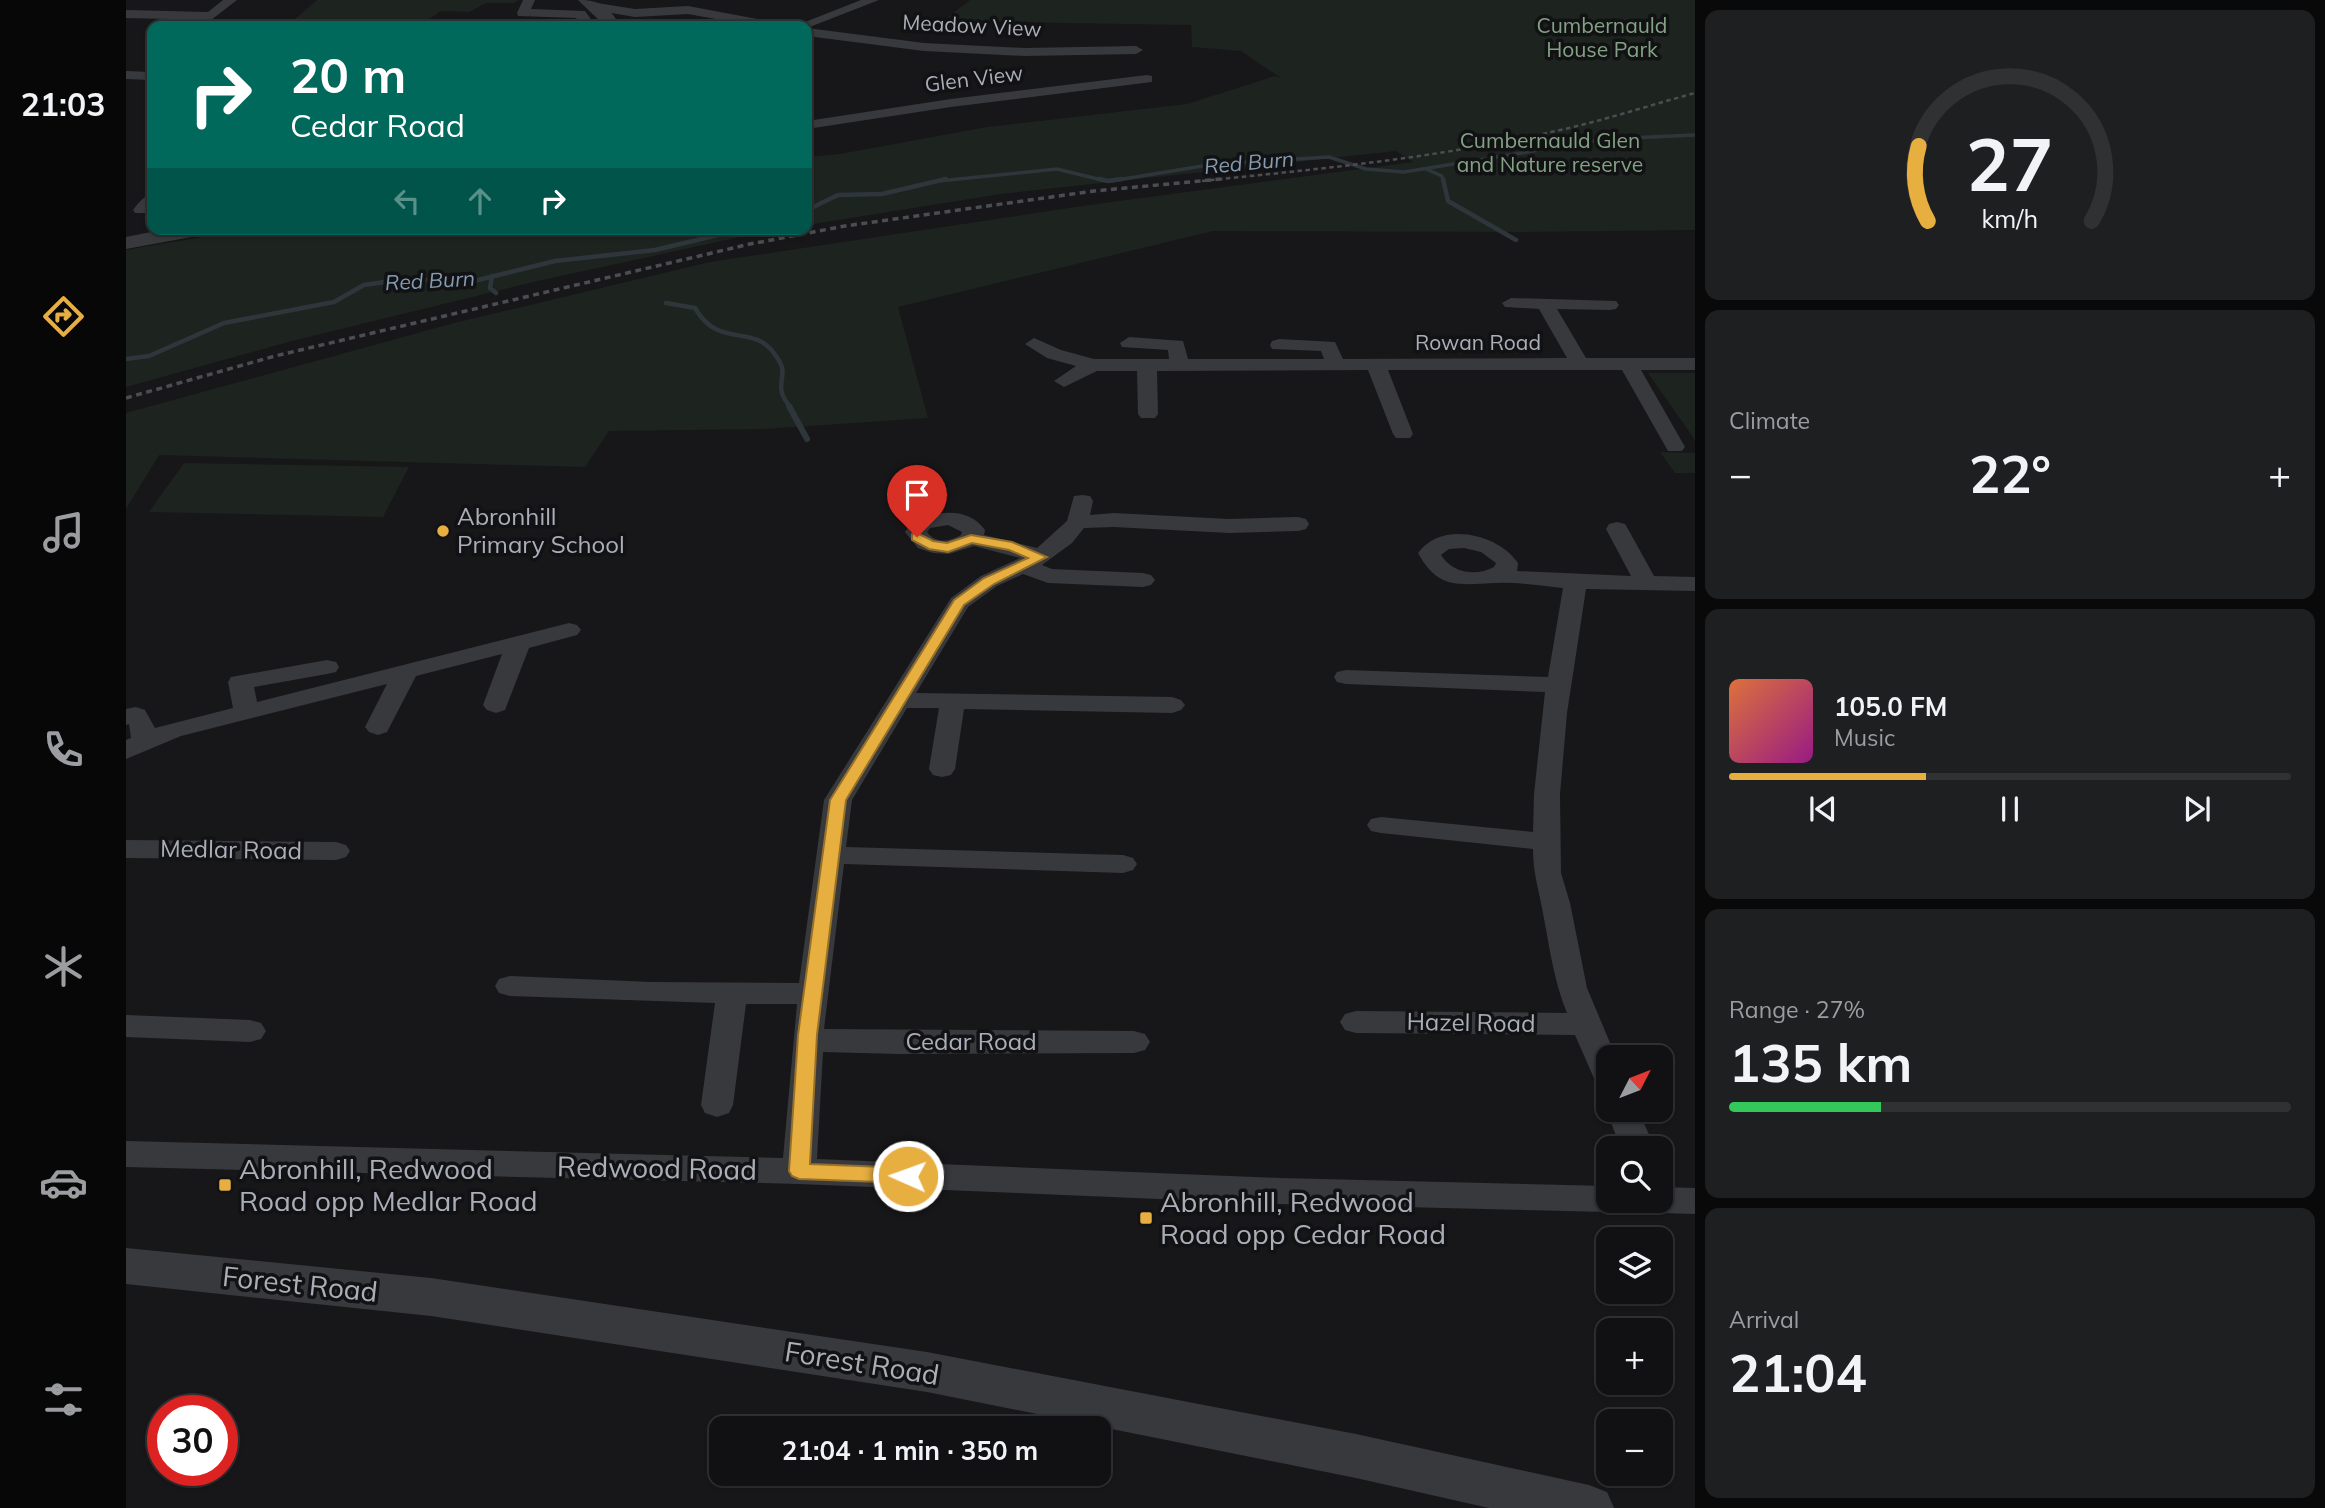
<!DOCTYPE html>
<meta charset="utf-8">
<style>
body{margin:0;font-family:Mulish,sans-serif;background:#1e1f21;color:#f1f3f6;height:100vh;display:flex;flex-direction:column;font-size:26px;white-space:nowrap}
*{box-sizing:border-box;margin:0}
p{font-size:23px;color:#9c9da0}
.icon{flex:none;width:38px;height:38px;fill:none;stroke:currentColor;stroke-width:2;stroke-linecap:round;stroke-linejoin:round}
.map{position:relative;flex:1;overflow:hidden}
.panel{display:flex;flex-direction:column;gap:10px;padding:10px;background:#09090a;width:630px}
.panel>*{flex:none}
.hud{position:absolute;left:21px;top:21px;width:665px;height:214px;border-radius:14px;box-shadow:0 2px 5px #0004,0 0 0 2px #303133;background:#00695c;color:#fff;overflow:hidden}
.needle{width:46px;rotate:48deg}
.buttons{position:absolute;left:1470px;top:1045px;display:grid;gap:14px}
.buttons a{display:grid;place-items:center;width:77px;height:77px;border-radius:14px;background:#111113;box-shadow:0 2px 5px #0004,0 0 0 2px #303133;font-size:35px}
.speed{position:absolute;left:21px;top:1395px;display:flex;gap:14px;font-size:35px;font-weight:700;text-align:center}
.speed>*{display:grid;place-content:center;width:91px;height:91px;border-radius:50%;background:#111113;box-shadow:0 2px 5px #0004,0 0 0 2px #303133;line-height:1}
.speed .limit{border:10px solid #d22;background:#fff;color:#111}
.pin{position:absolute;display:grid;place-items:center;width:60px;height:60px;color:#fff;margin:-72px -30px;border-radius:50% 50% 50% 0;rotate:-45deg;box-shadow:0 0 7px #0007}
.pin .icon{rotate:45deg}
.me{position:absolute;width:77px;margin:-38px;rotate:272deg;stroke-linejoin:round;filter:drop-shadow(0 0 5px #0008)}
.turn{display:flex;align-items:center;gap:24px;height:147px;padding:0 28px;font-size:32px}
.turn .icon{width:91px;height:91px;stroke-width:2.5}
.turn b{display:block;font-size:49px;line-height:60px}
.lanes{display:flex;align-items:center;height:66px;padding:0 28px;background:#0003;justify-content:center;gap:35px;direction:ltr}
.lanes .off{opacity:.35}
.big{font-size:52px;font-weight:700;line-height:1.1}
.panel .tile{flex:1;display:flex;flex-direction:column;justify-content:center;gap:10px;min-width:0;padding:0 24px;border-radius:14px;background:#1e1f21}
.panel .dial{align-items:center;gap:0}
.dial svg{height:182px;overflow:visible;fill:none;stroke:#303133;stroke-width:7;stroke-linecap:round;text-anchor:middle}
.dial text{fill:#f1f3f6;stroke:none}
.song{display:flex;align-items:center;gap:21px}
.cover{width:84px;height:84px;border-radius:10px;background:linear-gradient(135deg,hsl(20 70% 55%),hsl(310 70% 35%))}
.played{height:7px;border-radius:4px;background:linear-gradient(90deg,#e7ae40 35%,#303133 35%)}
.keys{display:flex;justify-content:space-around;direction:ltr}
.heat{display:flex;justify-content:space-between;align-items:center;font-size:38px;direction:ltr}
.charge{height:10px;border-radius:5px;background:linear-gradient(90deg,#34c759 27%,#303133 0)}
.trip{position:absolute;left:583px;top:1416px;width:402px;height:70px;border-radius:14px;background:#111113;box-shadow:0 2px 5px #0004,0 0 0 2px #303133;font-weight:700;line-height:70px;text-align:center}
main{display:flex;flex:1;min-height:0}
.tab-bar{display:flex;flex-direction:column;width:126px;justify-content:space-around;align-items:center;background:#070708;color:#9c9da0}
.tab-bar .icon{width:49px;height:49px}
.tab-bar .selected{color:#e7ae40}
.tab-bar b{font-size:32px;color:#f1f3f6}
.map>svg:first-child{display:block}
</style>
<main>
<nav class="tab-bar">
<b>21:03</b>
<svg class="icon selected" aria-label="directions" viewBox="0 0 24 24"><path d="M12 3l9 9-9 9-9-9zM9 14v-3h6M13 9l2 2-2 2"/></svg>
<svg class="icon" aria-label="music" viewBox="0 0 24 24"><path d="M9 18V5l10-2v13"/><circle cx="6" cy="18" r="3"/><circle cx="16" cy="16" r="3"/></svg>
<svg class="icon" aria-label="phone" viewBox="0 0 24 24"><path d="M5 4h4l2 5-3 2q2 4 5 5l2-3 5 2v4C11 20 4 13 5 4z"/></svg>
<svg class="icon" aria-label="climate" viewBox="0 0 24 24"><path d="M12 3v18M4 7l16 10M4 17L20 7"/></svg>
<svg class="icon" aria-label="car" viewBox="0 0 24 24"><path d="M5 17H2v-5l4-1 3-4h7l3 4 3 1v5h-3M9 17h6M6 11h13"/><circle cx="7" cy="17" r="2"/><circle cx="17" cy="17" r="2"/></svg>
<svg class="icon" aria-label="filters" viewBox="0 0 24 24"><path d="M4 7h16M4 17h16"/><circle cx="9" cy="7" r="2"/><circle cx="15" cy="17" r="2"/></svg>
</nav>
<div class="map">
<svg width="1569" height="1508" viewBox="0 0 1569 1508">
<rect width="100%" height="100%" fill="#171719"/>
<path fill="#1d231e" d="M 191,0 L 393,0 L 388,3 L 360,3 L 343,12 L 314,11 C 297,34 191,26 161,26 Z
M 844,0 L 1569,0 L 1569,230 L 1398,232 L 1087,231 L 772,307 L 802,418 L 638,429 L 483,431 L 459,467 L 33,455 L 0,509 L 0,413 L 328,323 L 584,262 L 963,205 L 1287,162 L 1270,151 L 875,194 L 681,225 L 681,157 L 714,154 L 861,127 L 1061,104 L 1149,76 L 1155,78 L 1115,51 L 1066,47 L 1065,25 L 817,21 Z
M 123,229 L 651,229 L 412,281 L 166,341 L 0,387 L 0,250 Z
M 1522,373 L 1569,373 L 1569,440 Z
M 1534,452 L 1569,453 L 1569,473 L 1549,473 Z
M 58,463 L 283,467 L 257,517 L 23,512 Z"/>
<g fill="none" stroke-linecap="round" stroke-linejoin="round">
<path stroke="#2e363c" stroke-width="3.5" d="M 1300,169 L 1316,176 L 1317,181
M 813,181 L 931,169 L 980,181
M 985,181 L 1089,164 L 1203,157 L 1240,169 L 1278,172 L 1481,139 L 1569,135"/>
<path stroke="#2e363c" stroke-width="4.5" d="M 973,179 L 982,181 L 996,179
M 1317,179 L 1322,201 L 1390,240
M 681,210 L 712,195 L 756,194 L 820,179
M 366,276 L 364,288 L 370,293
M 540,303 L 569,308 C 594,351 627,321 650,356 C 663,374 652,378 656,393 C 657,397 661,403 664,407
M 0,359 L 23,356 L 98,323 L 208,302 L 238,285 L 280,279 L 344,282 L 429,261 L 529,250 L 617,229"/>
<path stroke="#2e363c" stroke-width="6" d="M 663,406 L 681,439"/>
<path fill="#38393d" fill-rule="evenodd" d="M 97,0 L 111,0 L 85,20 L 0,18 L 0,10 L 82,12 Z
M 397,0 L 409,0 L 405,9 L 459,11 L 470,26 L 457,26 L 450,18 L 392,16 L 391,13 Z
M 735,0 L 753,0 L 681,28 L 798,43 L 899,48 L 1010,46 L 1017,50 L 1010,54 L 899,56 L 798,51 L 681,36 L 681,26 L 669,26 Z
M 471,3 L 509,9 L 562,6 L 648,22 L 654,26 L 628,26 L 562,14 L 509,17 L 467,10 L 465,7 Z
M 0,71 L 26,72 L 26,80 L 0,79 Z
M 1021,75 L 1026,76 L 1026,82 L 825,107 L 681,129 L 681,121 L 825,99 Z
M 26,194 L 26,208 L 21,213 L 9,213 L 7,210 C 12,203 18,196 26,194 Z
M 1385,298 L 1490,301 L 1493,305 L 1490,309 L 1484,310 L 1431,309 L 1460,358 L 1569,358 L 1569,370 L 1515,370 L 1559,447 L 1556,451 L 1542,451 L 1496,370 L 1262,370 L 1287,434 L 1284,438 L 1270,438 L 1267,434 L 1242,370 L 1031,371 L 1032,414 L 1029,418 L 1015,418 L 1012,414 L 1011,371 L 971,371 L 938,387 L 928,381 L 950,366 L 921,358 L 899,344 L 908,338 L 935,350 L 968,359 L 1043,359 L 1042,350 L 996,347 L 994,343 L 1003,337 L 1057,341 L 1062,359 L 1198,359 L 1195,351 L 1146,349 L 1144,345 L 1146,341 L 1153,339 L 1209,342 L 1217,359 L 1441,358 L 1413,309 L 1379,307 L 1376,303 Z
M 956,495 L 964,496 L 967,501 L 964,515 L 988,513 L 1103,519 L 1172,517 L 1180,519 L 1183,524 L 1180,529 L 1172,531 L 1103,533 L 988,527 L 958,528 L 946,543 L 916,565 L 926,569 L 1017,573 L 1025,575 L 1029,580 L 1025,585 L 1017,587 L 922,583 L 897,574 L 871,586 L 842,607 L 790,693 L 1046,697 L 1055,700 L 1059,705 L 1055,710 L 1046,713 L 838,709 L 829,769 L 825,775 L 816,777 L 807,775 L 803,769 L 813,708 L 781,708 L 726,800 L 720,847 L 997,855 L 1007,858 L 1011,864 L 1007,870 L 997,873 L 718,864 L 698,1029 L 1008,1031 L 1019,1034 L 1024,1042 L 1019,1050 L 1008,1053 L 772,1054 L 697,1052 L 691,1159 L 1154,1178 L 1482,1186 L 1482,1200 L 1498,1200 L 1494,1208 L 1482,1212 L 1154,1204 L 673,1184 L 0,1167 L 0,1141 L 657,1158 L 671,1004 L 620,1004 L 607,1105 L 603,1113 L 591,1117 L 579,1113 L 575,1105 L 589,1003 L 384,996 L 373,993 L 369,986 L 373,979 L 384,976 L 525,982 L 673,983 L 698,800 L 825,598 L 855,576 L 894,558 L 848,546 L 823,554 L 807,553 L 792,548 L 779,532 L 789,518 C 813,512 842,506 859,530 L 858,535 L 911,548 L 941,521 L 948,496 ZM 822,525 L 836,532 L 835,535 C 823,542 810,544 801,532 L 804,528 Z
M 1491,522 L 1499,524 L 1502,529 L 1528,576 L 1569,577 L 1569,591 L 1460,589 L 1441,713 L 1434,794 L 1435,873 L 1444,903 L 1461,988 L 1490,1057 L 1482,1057 L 1482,1088 L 1471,1085 L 1449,1035 L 1230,1033 L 1219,1030 L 1214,1022 L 1219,1014 L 1230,1011 L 1441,1013 C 1427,979 1423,943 1416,908 C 1412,887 1407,871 1407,849 L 1255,833 L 1245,831 L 1241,825 L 1245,819 L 1255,817 L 1407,832 L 1408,794 L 1419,692 L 1220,684 L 1211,682 L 1208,677 L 1211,672 L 1220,670 L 1422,677 L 1437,588 C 1416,586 1393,582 1371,583 C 1333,584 1313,591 1292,553 C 1315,520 1373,534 1392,563 L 1391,571 L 1505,576 L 1480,529 L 1483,524 ZM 1338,548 L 1355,552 L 1370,563 L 1368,567 C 1350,577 1326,573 1315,555 L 1323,549 Z
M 443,623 L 451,625 L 455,630 L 451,635 L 403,648 L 379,710 L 370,713 L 361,710 L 357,705 L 376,654 L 290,676 L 261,732 L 252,735 L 243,732 L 239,727 L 261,684 L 55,736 L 0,759 L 0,740 L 5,738 L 3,724 L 0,725 L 0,709 L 10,707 L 19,710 L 29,728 L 107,708 L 102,682 L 105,677 L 201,660 L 210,662 L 213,667 L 210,672 L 201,674 L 128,687 L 131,702 Z
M 0,840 L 210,842 L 220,845 L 224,851 L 220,857 L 210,860 L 0,858 Z
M 0,1015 L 124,1020 L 135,1023 L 140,1031 L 135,1039 L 124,1042 L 0,1037 Z
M 1482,1105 L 1482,1110 L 1512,1110 L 1529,1148 L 1495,1148 L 1480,1110 Z
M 1535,1187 L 1569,1188 L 1569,1214 L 1535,1213 L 1523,1209 L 1518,1200 L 1535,1200 Z"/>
<path fill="#38393d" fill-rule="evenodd" d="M 452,0 C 476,0 482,7 495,26 L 479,26 Z
M 40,229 L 86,229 L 83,233 L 76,235 L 0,249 L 0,237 Z
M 0,1248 L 305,1278 L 801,1352 L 1230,1434 L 1463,1485 L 1481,1492 L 1488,1508 L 1363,1508 L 1230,1478 L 801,1392 L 305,1316 L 0,1284 Z"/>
<path stroke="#4b4d52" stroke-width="2.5" stroke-dasharray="4.5 3.5" stroke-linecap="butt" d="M 1076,181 C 1193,169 1310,158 1425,132 C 1473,122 1521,106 1569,93"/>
<path stroke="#4b4d52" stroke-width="3.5" stroke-dasharray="6 4.5" stroke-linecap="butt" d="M 0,398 L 149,356 L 624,244 L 719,226 L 968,191 L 1095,179"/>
</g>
<path fill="#e7ae40" stroke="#96712a" stroke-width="2" d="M 791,533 L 807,541 L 821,543 L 845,535 L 886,542 L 921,557 L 868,584 L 838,605 L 720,800 L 691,1035 L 684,1164 L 782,1168 L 790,1170 L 793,1176 L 790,1181 L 782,1183 L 673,1179 L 666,1176 L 663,1171 L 672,1035 L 704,800 L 828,600 L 858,578 L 902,558 L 883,550 L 846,543 L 822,552 L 803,549 L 786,540 L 786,534 Z"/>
<g fill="#e7ae40" stroke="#121214" stroke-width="2.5">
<circle cx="317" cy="531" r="7"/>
<rect x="92" y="1178" width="14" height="14" rx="3.5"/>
<rect x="1013" y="1211" width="14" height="14" rx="3.5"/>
</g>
<g text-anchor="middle" stroke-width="7" stroke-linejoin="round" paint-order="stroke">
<g font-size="21" fill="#aaaeb8" stroke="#121214">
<text transform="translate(846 26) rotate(3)" y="7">Meadow View</text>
<text transform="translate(848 79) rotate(-7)" y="7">Glen View</text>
<text x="1352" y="350">Rowan Road</text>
</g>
<g font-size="21" fill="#82a284" stroke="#121214">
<text x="1476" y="33">Cumbernauld<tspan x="1476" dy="24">House Park</tspan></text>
<text x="1424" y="148">Cumbernauld Glen<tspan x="1424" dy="24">and Nature reserve</tspan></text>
</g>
<g font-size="21" font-style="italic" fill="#839cb1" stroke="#121214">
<text transform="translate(1123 163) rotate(-5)" y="7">Red Burn</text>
<text transform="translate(304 281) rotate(-3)" y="7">Red Burn</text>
</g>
<g font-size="24" fill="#aaaeb8" stroke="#121214" text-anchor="start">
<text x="331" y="525">Abronhill<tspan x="331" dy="28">Primary School</tspan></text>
</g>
<g font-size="24" fill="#aaaeb8" stroke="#121214">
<text transform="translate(105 850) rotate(1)" y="8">Medlar Road</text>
<text transform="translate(1345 1023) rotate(1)" y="8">Hazel Road</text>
<text x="845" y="1050">Cedar Road</text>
</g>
<g font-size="28" fill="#aaaeb8" stroke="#121214">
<text transform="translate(531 1168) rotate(1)" y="10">Redwood Road</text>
<text transform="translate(174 1284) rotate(6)" y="10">Forest Road</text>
<text transform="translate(736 1363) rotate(9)" y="10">Forest Road</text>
</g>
<g font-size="28" fill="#aaaeb8" stroke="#121214" text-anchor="start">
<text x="113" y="1179">Abronhill, Redwood<tspan x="113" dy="32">Road opp Medlar Road</tspan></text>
<text x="1034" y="1212">Abronhill, Redwood<tspan x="1034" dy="32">Road opp Cedar Road</tspan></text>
</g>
</g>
</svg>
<div class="buttons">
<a><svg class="needle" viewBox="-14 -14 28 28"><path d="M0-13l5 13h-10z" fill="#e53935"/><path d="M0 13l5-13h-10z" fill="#9c9da0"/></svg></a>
<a><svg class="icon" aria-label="search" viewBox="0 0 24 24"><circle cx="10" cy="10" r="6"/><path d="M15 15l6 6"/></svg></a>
<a><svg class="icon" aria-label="layers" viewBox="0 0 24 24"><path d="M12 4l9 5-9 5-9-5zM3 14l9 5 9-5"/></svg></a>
<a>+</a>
<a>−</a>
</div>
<div class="speed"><div class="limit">30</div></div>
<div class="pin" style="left:791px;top:537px;background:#d93025"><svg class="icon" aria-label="arrive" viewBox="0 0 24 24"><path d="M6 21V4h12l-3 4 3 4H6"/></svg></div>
<svg class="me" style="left:782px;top:1176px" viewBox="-20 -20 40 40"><circle r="17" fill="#e7ae40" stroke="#fff" stroke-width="3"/><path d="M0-11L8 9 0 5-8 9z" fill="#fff"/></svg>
<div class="trip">21:04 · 1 min · 350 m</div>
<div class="hud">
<div class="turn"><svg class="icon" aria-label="right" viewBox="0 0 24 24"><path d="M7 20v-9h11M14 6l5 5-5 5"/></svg><div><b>20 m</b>Cedar Road</div></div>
<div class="lanes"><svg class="icon off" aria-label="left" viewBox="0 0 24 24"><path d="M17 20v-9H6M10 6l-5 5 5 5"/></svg><svg class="icon off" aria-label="ahead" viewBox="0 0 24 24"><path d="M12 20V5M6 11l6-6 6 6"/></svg><svg class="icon" aria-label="right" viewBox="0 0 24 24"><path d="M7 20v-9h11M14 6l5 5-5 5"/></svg></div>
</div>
</div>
<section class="panel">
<div class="tile dial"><svg viewBox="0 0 100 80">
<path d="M14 69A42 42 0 1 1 86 69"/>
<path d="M14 69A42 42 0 0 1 10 36" stroke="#e7ae40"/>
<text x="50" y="56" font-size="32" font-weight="700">27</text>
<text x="50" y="72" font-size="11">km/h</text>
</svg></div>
<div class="tile"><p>Climate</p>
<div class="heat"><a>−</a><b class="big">22°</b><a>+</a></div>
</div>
<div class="tile">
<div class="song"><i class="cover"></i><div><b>105.0 FM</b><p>Music</p></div></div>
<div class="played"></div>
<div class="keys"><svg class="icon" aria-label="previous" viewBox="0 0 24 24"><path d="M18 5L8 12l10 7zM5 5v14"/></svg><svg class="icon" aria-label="pause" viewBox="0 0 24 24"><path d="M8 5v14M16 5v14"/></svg><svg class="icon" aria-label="next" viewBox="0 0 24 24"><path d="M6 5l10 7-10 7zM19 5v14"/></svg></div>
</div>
<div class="tile"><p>Range · 27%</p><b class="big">135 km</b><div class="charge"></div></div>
<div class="tile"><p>Arrival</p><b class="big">21:04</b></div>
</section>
</main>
